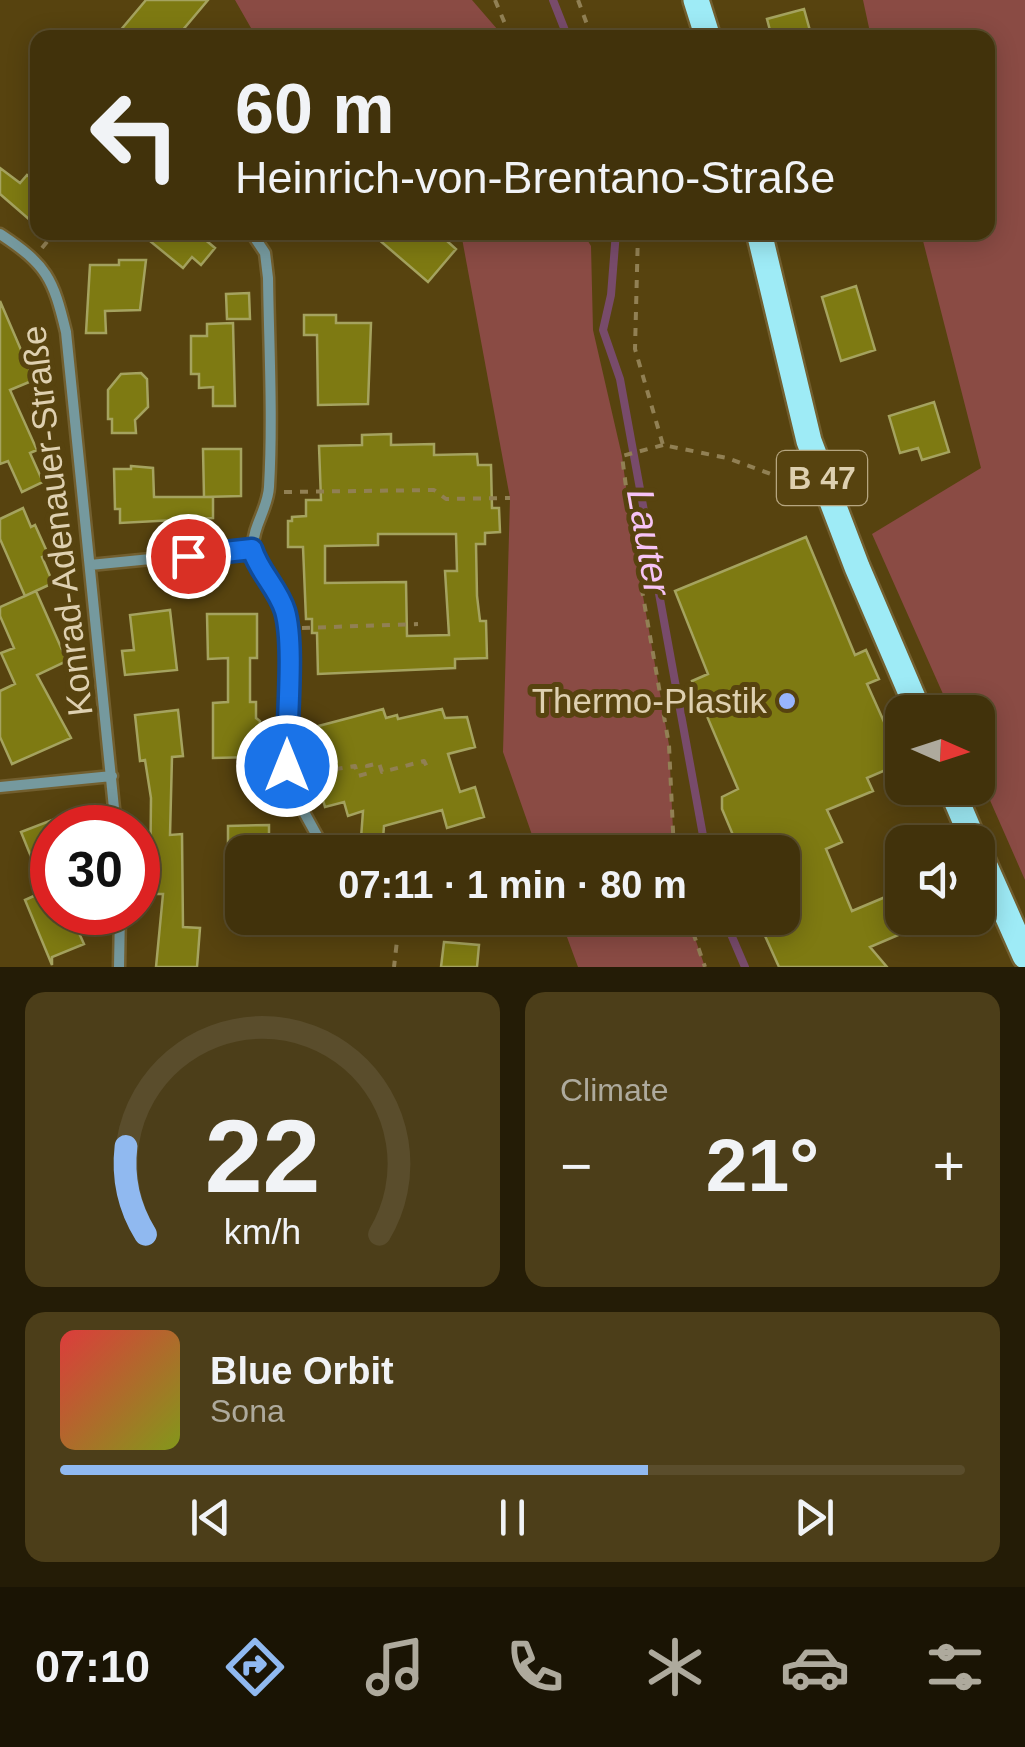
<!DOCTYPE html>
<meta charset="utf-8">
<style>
body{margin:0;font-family:Helvetica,sans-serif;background:#4c3e19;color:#f1f3f6;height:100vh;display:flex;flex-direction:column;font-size:38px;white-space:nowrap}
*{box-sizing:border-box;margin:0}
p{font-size:32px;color:#aeaa9d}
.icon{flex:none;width:55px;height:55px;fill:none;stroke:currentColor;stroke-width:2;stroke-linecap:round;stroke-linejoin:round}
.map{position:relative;height:967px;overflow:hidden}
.details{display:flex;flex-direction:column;gap:25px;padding:25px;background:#241c06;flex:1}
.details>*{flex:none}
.guide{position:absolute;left:30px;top:30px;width:965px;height:210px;border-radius:20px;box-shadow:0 5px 25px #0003,0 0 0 2px #5a4d2c;background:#41320b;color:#f1f3f6;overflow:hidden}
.needle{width:65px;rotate:93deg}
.tools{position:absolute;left:885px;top:695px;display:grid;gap:20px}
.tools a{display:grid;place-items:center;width:110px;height:110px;border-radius:20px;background:#41320b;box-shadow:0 5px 25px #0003,0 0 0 2px #5a4d2c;font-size:50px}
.speed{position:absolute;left:30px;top:805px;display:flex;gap:20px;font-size:50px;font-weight:700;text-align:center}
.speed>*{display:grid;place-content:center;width:130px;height:130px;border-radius:50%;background:#41320b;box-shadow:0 5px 25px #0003,0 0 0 2px #5a4d2c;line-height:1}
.speed .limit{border:15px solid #d22;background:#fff;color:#111}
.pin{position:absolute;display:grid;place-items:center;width:85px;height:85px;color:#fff;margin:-42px;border:5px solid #fff;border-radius:50%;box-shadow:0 2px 10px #0007}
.me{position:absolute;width:110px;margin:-55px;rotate:0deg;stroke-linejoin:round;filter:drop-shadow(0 0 8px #0008)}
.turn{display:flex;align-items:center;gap:35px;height:210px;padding:0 40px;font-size:45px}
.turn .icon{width:130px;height:130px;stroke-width:2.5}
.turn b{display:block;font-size:70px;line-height:85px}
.big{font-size:75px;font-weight:700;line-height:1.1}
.details .tile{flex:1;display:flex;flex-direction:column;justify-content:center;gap:15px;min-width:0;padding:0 35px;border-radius:20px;background:#4c3e19}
.details .dial{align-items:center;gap:0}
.dial svg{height:260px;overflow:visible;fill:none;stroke:#5a4d2c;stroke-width:7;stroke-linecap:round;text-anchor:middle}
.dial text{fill:#f1f3f6;stroke:none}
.song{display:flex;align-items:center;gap:30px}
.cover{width:120px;height:120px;border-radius:15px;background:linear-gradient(135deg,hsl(0 70% 55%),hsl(70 70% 35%))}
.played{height:10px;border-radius:5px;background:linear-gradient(90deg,#90b9f0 65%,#5a4d2c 65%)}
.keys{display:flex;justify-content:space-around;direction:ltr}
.heat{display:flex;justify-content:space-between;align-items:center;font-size:55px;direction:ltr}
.details .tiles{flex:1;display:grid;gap:25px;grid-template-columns:1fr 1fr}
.tile:last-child{grid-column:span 2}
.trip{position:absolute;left:225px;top:835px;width:575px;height:100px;border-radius:20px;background:#41320b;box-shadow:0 5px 25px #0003,0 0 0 2px #5a4d2c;font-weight:700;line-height:100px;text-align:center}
.tabs{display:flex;height:160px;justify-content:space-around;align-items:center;background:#1a1404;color:#aeaa9d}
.tabs .icon{width:70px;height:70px}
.tabs .on{color:#90b9f0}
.tabs b{font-size:45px;color:#f1f3f6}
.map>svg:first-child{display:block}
</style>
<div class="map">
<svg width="1025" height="967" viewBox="0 0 1025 967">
<rect width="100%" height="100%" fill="#57430f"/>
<path fill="#8a4b44" d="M 235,0 L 472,0 L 504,37 L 261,37 L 251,28 Z
M 863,0 L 1025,0 L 1025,880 L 978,773 L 978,712 L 951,712 L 872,534 L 981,468 L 921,233 L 988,232 L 988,38 L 871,37 Z
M 461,233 L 583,233 L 591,246 L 593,330 L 622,456 L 632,533 L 669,745 L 674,852 L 538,852 L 503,752 L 510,498 Z
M 560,918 L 688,918 L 705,967 L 578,967 Z"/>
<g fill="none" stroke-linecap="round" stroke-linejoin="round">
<path stroke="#784b6b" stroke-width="8" d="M 553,0 L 568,38
M 616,232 L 611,295 L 603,330 L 620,379 L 706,852
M 724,918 L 745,967"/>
</g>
<path fill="#7e7a12" stroke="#a5a35f" stroke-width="2.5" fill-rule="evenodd" d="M 146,0 L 208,0 L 176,38 L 114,38 Z
M 804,9 L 812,38 L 772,38 L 767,19 Z
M 0,168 L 20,183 L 27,175 L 38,184 L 38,227 L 0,194 Z
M 139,232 L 196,232 L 215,248 L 201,265 L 192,257 L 183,268 Z
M 370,232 L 437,232 L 456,249 L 428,282 Z
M 119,260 L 146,260 L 140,310 L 105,311 L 106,333 L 86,333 L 90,265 L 119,265 Z
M 856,286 L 875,350 L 841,361 L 822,297 Z
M 249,293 L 250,319 L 227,319 L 226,294 Z
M 0,301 L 34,380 L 10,390 L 37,450 L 30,453 L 43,482 L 22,492 L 8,461 L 0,464 Z
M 304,315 L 336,315 L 336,323 L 371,323 L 368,404 L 318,405 L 317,335 L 304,335 Z
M 233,323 L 235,406 L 213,406 L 213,387 L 199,388 L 199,374 L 191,374 L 191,336 L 207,336 L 207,324 Z
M 141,373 L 147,379 L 148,407 L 135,420 L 136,433 L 112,433 L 112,419 L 108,419 L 108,390 L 121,374 Z
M 934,402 L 949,452 L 922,460 L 918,448 L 900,453 L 889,416 Z
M 391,434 L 391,445 L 434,444 L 434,455 L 477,454 L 478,465 L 491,465 L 492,508 L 499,508 L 500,532 L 485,533 L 485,544 L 476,544 L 477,596 L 480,621 L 486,621 L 487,658 L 455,659 L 455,668 L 318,674 L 317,633 L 312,633 L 312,619 L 306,619 L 303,547 L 288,547 L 288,521 L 292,521 L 292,517 L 306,516 L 306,500 L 321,500 L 319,446 L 362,445 L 362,435 ZM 378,534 L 456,534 L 457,571 L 445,571 L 449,635 L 407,636 L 406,582 L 325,583 L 325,546 L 378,545 Z
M 203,449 L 241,449 L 241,496 L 204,497 Z
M 131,466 L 153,468 L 154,497 L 213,497 L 213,518 L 120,523 L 120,509 L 115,509 L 114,469 L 131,469 Z
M 23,508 L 31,527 L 35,525 L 48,554 L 42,557 L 53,583 L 25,596 L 0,539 L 0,519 Z
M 806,537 L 855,655 L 866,650 L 879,679 L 867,684 L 885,724 L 902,716 L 902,763 L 867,778 L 873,791 L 827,810 L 842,842 L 826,849 L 852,911 L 902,890 L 902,918 L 938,918 L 870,947 L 887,967 L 779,967 L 757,918 L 782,918 L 782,852 L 734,852 L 733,835 L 722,809 L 722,797 L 738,789 L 692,681 L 708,674 L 675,591 Z
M 36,591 L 67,661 L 37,675 L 71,738 L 12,764 L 0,737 L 0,691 L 15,684 L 1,653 L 14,648 L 0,616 L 0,607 Z
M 170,610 L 177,670 L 125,675 L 122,651 L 134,650 L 130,615 Z
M 207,614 L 257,614 L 257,658 L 250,658 L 250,702 L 256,702 L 256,718 L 260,721 L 257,757 L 213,758 L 213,703 L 228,702 L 228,658 L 208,659 Z
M 383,709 L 386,718 L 397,715 L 398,719 L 442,709 L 445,718 L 467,717 L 475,747 L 448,754 L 460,792 L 475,787 L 484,817 L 447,828 L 442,810 L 384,826 L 382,852 L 360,852 L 363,811 L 348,816 L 344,802 L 325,807 L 317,778 L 324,776 L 311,728 Z
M 178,710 L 183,756 L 172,757 L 170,835 L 182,834 L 183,927 L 200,928 L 197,967 L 156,967 L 163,894 L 150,894 L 151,798 L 145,760 L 140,761 L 135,715 Z
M 52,820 L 52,912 L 78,912 L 85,931 L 79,933 L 84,944 L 52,957 L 52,965 L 25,900 L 45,891 L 21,832 Z
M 269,825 L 269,852 L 228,852 L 228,826 Z
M 444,942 L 479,945 L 477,967 L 441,967 Z"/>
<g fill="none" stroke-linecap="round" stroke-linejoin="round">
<g stroke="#725f2f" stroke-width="15">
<path id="minor" d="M 251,232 L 265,253 L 268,278 C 269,347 273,418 269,487 C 268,508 253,526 253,546 C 253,572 279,592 286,616 L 288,775 L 294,794 L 326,852
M 0,234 C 47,265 53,278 66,332 L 116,828
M 90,565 L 252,549
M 0,787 L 112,776
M 119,967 L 120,912"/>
</g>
<g stroke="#725f2f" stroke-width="30">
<path id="primary" d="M 696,0 L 708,38
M 759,232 L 809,441 L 857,567 L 919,712
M 951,788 L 974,842
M 978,850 L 1025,956"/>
</g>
<path stroke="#918054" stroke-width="4" stroke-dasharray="8 8" stroke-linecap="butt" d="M 495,0 L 511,38
M 578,0 L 592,38
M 638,232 L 635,349 L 663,445 L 727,458 L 801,485
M 42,248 L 55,232
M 663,445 L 622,456 L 632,533 L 669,745 L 674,852
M 284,492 L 434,490 L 446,499 L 510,498
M 302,628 L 418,624
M 303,774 L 355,766 L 358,776 L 369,773 L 367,766 L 379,763 L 382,772 L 424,761 L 429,771
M 385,918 L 398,932 L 394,967
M 688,918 L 705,967"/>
<use href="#minor" stroke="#75999e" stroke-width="10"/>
<use href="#primary" stroke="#9eebf6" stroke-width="25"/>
</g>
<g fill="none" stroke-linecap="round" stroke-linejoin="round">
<g stroke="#114b97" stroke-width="25">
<path id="route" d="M 188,556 L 252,549 C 259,572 278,588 285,611 C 295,646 286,725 287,766"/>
</g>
<use href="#route" stroke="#1a73e8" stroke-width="18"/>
</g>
<circle fill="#98b5fd" stroke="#57430f" stroke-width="4" cx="787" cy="701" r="10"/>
<g text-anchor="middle" stroke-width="10" stroke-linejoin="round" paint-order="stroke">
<rect fill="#57430f" stroke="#b6a680" stroke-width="2.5" x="777" y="451" width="90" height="54" rx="8"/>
<g font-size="32" font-weight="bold" fill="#ded0b0">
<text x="822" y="489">B 47</text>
</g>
<g font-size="35" fill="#ded0b0" stroke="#57430f">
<text transform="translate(57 521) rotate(-97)" y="12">Konrad-Adenauer-Straße</text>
</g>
<g font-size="35" fill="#ded0b0" stroke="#57430f" text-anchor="end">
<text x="767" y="713">Thermo-Plastik</text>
</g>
<g font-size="38" font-style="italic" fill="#f6c3f5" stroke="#57430f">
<text transform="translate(649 542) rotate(80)" y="13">Lauter</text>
</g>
</g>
</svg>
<div class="tools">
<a><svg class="needle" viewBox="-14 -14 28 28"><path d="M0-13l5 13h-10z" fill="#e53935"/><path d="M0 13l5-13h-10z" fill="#aeaa9d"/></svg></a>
<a><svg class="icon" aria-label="sound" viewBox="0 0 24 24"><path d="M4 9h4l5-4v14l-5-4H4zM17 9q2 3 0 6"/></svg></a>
</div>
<div class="speed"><div class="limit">30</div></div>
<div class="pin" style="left:188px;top:556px;background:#d93025"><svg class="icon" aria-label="arrive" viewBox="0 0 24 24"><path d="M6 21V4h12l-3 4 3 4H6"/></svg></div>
<svg class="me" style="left:287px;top:766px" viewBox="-20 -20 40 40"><circle r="17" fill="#1a73e8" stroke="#fff" stroke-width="3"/><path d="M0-11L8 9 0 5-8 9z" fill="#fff"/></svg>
<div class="trip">07:11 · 1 min · 80 m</div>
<div class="guide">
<div class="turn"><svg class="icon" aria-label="left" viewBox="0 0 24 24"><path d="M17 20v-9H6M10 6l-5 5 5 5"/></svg><div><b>60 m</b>Heinrich-von-Brentano-Straße</div></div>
</div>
</div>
<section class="details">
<div class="tiles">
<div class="tile dial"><svg viewBox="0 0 100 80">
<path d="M14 69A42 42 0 1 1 86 69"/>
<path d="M14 69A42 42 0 0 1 8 42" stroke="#90b9f0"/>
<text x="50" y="56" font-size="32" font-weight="700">22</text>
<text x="50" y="72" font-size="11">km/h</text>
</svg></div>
<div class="tile"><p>Climate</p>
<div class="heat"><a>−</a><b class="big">21°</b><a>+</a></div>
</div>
<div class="tile">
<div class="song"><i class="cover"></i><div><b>Blue Orbit</b><p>Sona</p></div></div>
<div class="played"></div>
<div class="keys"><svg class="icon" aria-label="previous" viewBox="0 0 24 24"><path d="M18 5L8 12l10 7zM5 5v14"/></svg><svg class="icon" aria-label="pause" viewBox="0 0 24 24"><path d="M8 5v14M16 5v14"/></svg><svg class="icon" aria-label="next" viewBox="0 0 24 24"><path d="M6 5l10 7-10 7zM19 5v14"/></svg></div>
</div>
</div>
</section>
<nav class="tabs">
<b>07:10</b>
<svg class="icon on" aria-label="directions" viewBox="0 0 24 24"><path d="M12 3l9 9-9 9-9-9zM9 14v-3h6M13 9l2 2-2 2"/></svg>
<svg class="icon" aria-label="music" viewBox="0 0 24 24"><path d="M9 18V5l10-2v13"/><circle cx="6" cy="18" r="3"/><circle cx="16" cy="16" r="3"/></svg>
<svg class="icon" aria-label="phone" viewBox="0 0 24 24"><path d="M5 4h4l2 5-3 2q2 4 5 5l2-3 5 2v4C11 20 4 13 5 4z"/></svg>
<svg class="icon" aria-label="climate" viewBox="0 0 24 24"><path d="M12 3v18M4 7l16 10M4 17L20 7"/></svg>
<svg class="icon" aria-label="car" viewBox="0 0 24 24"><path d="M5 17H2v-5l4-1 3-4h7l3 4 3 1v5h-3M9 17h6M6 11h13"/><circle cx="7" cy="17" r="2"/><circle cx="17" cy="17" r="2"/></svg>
<svg class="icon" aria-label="filters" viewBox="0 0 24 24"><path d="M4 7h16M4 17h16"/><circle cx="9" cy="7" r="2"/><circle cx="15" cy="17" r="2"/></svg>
</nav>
